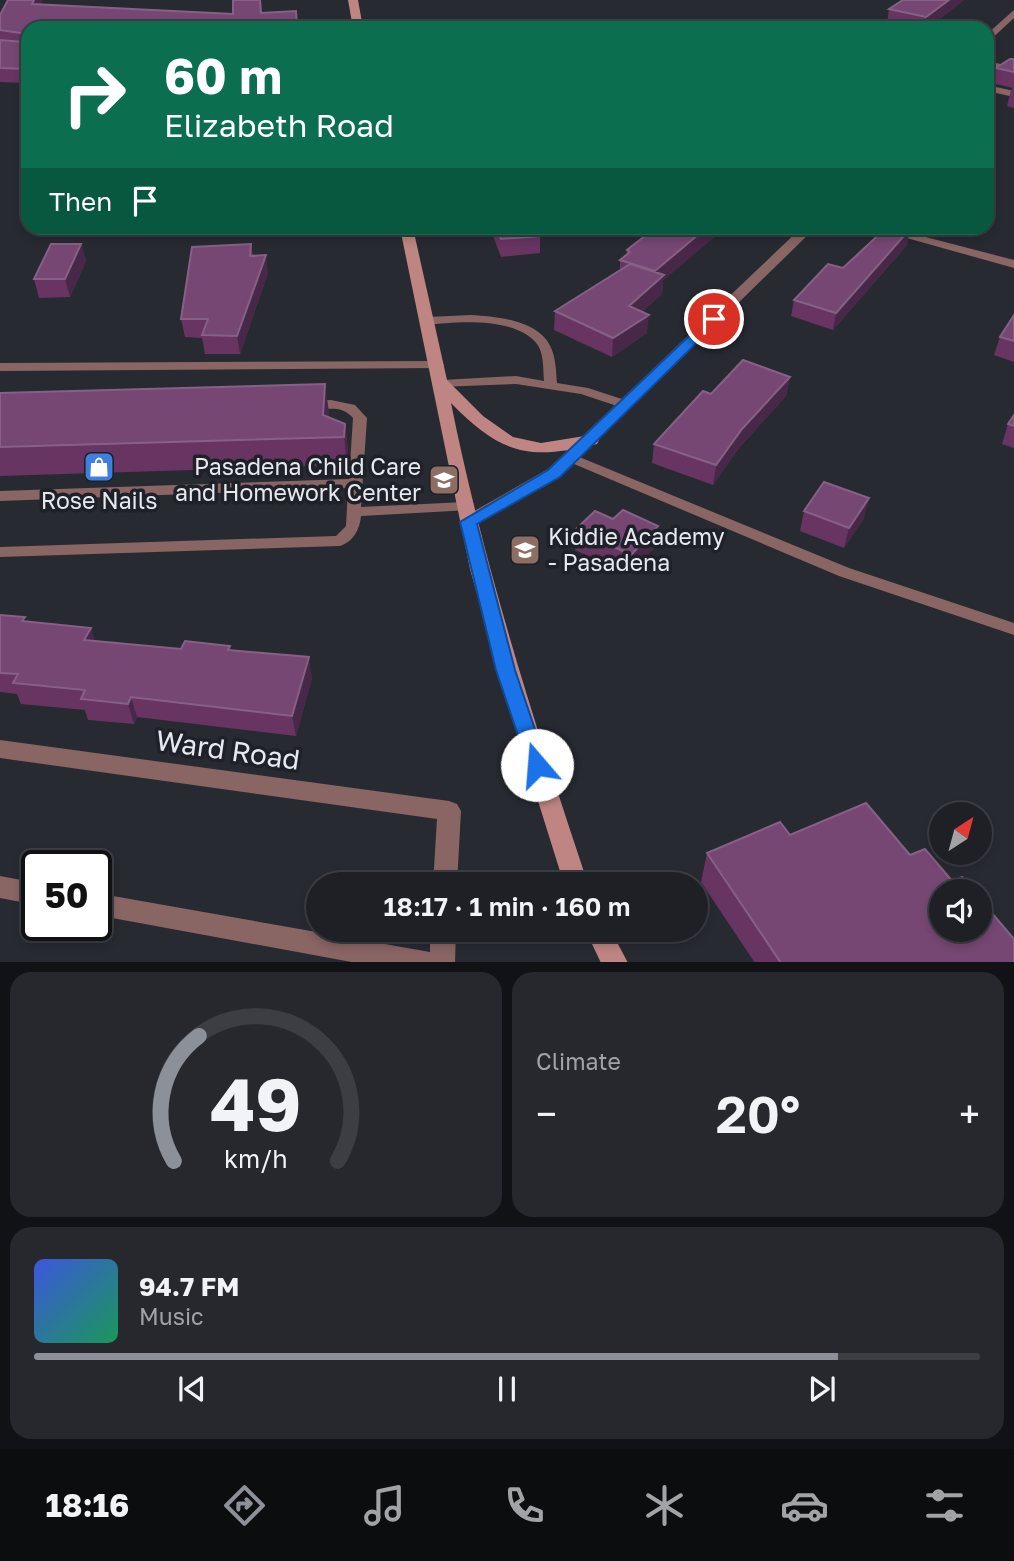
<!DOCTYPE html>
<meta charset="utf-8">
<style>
body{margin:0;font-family:"Golos Text",sans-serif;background:#26282e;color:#f1f3f6;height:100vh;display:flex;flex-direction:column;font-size:26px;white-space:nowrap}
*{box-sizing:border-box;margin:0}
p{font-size:23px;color:#a1a3a7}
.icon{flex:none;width:38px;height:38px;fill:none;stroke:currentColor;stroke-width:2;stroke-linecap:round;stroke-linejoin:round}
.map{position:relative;height:962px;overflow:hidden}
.panel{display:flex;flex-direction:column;gap:10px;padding:10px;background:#101215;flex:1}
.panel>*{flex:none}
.top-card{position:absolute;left:21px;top:21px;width:973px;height:214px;border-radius:21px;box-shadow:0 4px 10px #0003,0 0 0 2px #3c3e43;background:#0b6e4f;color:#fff;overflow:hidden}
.needle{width:46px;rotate:36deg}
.controls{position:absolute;left:929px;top:802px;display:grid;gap:14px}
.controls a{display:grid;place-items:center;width:63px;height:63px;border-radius:50%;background:#1e2026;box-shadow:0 4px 10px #0003,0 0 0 2px #3c3e43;font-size:35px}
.speed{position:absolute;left:21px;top:850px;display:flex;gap:14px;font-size:35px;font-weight:700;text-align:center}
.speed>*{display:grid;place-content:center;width:91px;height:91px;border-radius:50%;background:#1e2026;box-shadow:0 4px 10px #0003,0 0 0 2px #3c3e43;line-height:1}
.speed .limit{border:4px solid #111;border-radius:10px;background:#fff;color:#111}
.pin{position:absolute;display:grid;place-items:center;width:60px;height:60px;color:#fff;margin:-30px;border:4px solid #fff;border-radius:50%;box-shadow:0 2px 7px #0007}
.me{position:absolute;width:77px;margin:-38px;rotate:342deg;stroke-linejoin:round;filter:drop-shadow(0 0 5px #0008)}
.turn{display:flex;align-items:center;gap:24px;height:147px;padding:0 28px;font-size:32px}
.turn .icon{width:91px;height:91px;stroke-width:2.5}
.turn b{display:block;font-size:49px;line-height:60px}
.then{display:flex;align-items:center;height:66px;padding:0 28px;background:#0003;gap:14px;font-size:26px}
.big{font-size:52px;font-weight:600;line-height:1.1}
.panel .card{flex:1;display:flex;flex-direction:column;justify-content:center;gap:10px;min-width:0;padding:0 24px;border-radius:21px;background:#26282e}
.panel .dial{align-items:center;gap:0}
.dial svg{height:182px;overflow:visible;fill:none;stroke:#3c3e43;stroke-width:7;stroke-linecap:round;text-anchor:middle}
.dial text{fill:#f1f3f6;stroke:none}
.song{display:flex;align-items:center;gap:21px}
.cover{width:84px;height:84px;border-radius:10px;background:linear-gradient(135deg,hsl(230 70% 55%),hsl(150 70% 35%))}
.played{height:7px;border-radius:4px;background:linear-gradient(90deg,#8c9099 85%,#3c3e43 85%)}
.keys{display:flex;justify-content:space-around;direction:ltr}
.heat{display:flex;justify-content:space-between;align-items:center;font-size:38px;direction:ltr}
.panel .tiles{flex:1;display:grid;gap:10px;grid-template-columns:1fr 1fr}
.card:last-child{grid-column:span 2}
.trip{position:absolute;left:306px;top:872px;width:402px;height:70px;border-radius:35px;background:#1e2026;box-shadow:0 4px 10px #0003,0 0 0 2px #3c3e43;font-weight:600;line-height:70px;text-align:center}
.tab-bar{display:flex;height:112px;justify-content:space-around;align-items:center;background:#0c0d0f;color:#a1a3a7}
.tab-bar .icon{width:49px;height:49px}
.tab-bar .current{color:#8c9099}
.tab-bar b{font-size:32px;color:#f1f3f6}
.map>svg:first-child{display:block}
</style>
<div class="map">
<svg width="1014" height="963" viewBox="0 0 1014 963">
<rect width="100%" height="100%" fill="#282a32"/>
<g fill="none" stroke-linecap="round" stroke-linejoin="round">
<path fill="#896564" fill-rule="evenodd" d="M 987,61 L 1014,67 L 1014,73 L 987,67 Z
M 987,85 L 1014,91 L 1014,97 L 987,91 Z
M 471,315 C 499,317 541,320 552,350 C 556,361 556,372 557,383 L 588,388 L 631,402 L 632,405 L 626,409 L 581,394 L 516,384 L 438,387 L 436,384 L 442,380 L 516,376 L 544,381 C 543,369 544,353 537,344 C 517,317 457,321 428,325 L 422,321 L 428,317 Z
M 438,361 L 442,362 L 444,365 L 442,368 L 0,371 L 0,363 Z
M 331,400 L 355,405 L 367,418 L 361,507 L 465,502 L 472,507 L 470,510 L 361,516 C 360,529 353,542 340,546 L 0,557 L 0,547 L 336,536 L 346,526 L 348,488 L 0,501 L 0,491 L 349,479 L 353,418 C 337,400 319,416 305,405 L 311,401 Z
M 572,454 L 849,568 L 1014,623 L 1014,635 L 839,576 L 567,461 L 565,458 Z"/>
<path fill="#896564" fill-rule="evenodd" d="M 1014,10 L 1014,18 L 987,43 L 987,34 Z
M 801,228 L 815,228 L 560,477 L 474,526 L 462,526 L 459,522 L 462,518 L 548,469 Z
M 871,228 L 891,228 L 1014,260 L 1014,268 Z
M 0,740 L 449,801 L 457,804 L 461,811 L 457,884 L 433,884 L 437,819 L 0,758 Z
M 0,876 L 37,883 L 37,905 L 0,898 Z
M 96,893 L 430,952 L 430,929 L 456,929 L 455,963 L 357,963 L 96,915 Z"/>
<path fill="#bf8583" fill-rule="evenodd" d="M 348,0 L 358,0 L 363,28 L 353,28 Z
M 400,228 L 413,228 L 447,380 L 483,416 L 513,437 L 541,443 L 591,435 L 599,440 L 597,444 C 528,461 501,454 451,403 C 484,567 535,725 588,884 L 564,884 L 508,705 L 470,569 Z
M 585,929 L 610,929 L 628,963 L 601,963 Z"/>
</g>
<path fill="#683462" d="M 233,0 L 261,0 L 262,13 L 28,28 L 28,83 L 0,82 L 0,15 L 41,4 L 233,14 Z
M 964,0 L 928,28 L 906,28 L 887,24 L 889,9 Z
M 1014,59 L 1014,108 L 1007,106 L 1011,90 L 1013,88 L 992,83 L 996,68 Z
M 490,228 L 537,228 L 540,236 L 540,253 L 501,257 Z
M 655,228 L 663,281 L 662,294 L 642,312 L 647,333 L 612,357 L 554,330 L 555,311 L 620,271 L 620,260 L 626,255 L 627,250 Z
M 81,244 L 86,261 L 70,297 L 39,298 L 34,279 Z
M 251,244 L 253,256 L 268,273 L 240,354 L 205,354 L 202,338 L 185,337 L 181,319 Z
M 907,245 L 833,330 L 791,316 L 794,300 L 843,268 Z
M 1014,315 L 1014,362 L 994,355 L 1000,337 Z
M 790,377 L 786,396 L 739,448 L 713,485 L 652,463 L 654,444 L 711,394 Z
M 0,393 L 329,412 L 328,417 L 345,424 L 348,452 L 347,465 L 0,476 Z
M 1014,415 L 1014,448 L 1002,444 L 1008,424 Z
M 804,511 L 864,518 L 844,548 L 800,531 Z
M 613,519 L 658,526 L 656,546 L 629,575 L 575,550 L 576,529 Z
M 0,615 L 95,641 L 181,649 L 231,651 L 312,678 L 296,736 L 137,717 L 134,724 L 88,720 L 85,710 L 21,704 L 17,694 L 0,692 Z
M 790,835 L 910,855 L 953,882 L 1014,963 L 755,963 L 701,882 L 707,853 Z"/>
<path fill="#482849" d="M 34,0 L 43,0 L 35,17 L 32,4 Z
M 949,0 L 964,0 L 928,28 L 924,28 L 926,17 Z
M 706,228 L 725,228 L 663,281 L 662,294 L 628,325 L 629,306 L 654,284 L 655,271 Z
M 910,229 L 907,245 L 833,330 L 836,313 Z
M 81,244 L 86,261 L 70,297 L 65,279 Z
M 266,255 L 268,273 L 240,354 L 237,336 Z
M 649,315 L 647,333 L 612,357 L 613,338 Z
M 790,377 L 786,396 L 739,448 L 713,485 L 716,465 L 742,429 Z
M 325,384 L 329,412 L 326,437 L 323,415 Z
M 345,424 L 348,452 L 347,465 L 344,437 Z
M 869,498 L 864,518 L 844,548 L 849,528 Z
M 658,526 L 656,546 L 629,575 L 631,555 Z
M 91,628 L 97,648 L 84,640 Z
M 309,657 L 312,678 L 296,736 L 292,716 Z
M 131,697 L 137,717 L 134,724 L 128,704 Z"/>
<path fill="#754772" stroke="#876085" stroke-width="2" d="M 8,0 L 34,0 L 32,4 L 233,14 L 233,0 L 260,0 L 261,13 L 296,11 L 297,28 L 28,28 L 28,69 L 0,68 L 0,40 L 24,42 L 27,34 L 0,30 L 0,15 Z
M 903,0 L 949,0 L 926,17 L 889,9 Z
M 1010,59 L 1014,59 L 1014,72 L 996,68 Z
M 497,228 L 537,228 L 540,236 L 501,239 Z
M 655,228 L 706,228 L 655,271 L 620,260 L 630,252 L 627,250 Z
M 886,228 L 907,228 L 910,229 L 836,313 L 794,300 L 828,264 L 843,268 Z
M 51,244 L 81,244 L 65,279 L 34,279 Z
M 251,244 L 250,256 L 266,255 L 237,336 L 202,335 L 208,319 L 181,319 L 192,247 Z
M 630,264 L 664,275 L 629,306 L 649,315 L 613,338 L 555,311 Z
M 1014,315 L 1014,341 L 1000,337 Z
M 743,360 L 790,377 L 742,429 L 716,465 L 654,444 L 703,391 L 711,394 Z
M 325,384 L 323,415 L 345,424 L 344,437 L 0,447 L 0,393 Z
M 1014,415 L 1014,426 L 1008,424 Z
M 824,482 L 869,498 L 849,528 L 804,511 Z
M 623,510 L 658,526 L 631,555 L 576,529 L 595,511 L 613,519 Z
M 0,615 L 25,617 L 22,621 L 91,628 L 84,640 L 181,649 L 185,641 L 230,646 L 228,650 L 309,657 L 292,716 L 131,697 L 128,704 L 81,699 L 85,690 L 13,683 L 18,674 L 0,673 Z
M 866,803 L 910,855 L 925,849 L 953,882 L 962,877 L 973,891 L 942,891 L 942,929 L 980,929 L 980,899 L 1014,939 L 1014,963 L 781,963 L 707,853 L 780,822 L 790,835 Z"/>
<path fill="#1a73e8" stroke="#114b97" stroke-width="2" d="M 709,317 L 721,319 L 560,477 L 477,524 L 515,670 L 547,765 L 544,771 L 530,771 L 496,670 L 460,522 L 548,470 Z"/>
<defs>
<g id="shop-square" transform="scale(1.575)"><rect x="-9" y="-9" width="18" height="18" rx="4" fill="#3f7fe0" stroke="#1e2128"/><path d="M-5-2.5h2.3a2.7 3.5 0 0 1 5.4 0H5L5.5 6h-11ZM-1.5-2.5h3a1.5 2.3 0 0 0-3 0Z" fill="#fff"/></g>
<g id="school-square" transform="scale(1.575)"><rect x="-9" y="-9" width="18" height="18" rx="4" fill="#8d6e63" stroke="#1e2128"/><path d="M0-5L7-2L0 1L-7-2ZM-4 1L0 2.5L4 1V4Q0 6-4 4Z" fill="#fff"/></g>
</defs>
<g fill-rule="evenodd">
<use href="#shop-square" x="99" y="467"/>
<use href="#school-square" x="444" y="480"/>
<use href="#school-square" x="525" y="550"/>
</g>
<g text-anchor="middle" stroke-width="7" stroke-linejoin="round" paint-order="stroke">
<g font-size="23" fill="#e7e9ee" stroke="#1e2128" text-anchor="end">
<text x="421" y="475">Pasadena Child Care<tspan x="421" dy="26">and Homework Center</tspan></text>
<text x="99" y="509" text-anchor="middle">Rose Nails</text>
<text x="548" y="545" text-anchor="start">Kiddie Academy<tspan x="548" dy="26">- Pasadena</tspan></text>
</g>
<g font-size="28" fill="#e7e9ee" stroke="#1e2128">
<text transform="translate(228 750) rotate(8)" y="10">Ward Road</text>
</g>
</g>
</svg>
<div class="controls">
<a><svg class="needle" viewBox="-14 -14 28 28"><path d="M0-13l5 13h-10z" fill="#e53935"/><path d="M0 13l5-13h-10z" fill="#a1a3a7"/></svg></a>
<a><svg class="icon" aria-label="sound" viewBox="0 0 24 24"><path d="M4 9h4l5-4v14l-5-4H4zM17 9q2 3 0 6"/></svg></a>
</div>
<div class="speed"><div class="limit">50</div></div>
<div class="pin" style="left:714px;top:319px;background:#d93025"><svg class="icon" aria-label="arrive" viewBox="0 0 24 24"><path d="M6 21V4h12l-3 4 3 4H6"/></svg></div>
<svg class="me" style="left:537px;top:765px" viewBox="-20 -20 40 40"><circle r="19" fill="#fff"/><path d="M0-13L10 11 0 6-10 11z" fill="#1a73e8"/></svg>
<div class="trip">18:17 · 1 min · 160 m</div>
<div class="top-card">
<div class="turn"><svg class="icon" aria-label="right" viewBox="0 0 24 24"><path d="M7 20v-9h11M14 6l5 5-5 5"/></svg><div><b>60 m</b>Elizabeth Road</div></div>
<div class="then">Then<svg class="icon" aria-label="arrive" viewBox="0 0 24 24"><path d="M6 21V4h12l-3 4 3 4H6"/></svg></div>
</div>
</div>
<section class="panel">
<div class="tiles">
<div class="card dial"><svg viewBox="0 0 100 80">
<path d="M14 69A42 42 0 1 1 86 69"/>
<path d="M14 69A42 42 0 0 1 25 14" stroke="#8c9099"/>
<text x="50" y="56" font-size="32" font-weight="700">49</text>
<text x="50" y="72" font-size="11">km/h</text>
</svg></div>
<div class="card"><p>Climate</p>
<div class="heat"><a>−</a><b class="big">20°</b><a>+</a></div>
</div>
<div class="card">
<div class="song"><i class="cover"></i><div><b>94.7 FM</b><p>Music</p></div></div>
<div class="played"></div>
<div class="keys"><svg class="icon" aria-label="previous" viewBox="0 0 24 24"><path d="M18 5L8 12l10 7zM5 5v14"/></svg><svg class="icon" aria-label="pause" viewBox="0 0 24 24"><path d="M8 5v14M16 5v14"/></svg><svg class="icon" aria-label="next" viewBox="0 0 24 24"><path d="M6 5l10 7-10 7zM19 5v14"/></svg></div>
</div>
</div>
</section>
<nav class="tab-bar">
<b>18:16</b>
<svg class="icon current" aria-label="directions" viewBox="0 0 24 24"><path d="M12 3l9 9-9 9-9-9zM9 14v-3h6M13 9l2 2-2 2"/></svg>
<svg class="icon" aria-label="music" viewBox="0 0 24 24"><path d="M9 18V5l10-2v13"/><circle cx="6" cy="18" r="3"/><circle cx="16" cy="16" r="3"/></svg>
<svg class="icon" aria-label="phone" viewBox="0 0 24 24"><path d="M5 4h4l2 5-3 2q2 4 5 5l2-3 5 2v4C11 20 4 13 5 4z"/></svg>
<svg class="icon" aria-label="climate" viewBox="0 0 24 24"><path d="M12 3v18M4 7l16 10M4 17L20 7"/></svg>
<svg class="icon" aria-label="car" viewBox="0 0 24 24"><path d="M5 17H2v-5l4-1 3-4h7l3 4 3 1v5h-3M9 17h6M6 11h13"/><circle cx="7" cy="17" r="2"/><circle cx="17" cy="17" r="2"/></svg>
<svg class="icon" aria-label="filters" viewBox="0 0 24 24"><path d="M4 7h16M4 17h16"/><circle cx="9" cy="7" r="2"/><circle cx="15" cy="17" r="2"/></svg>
</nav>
